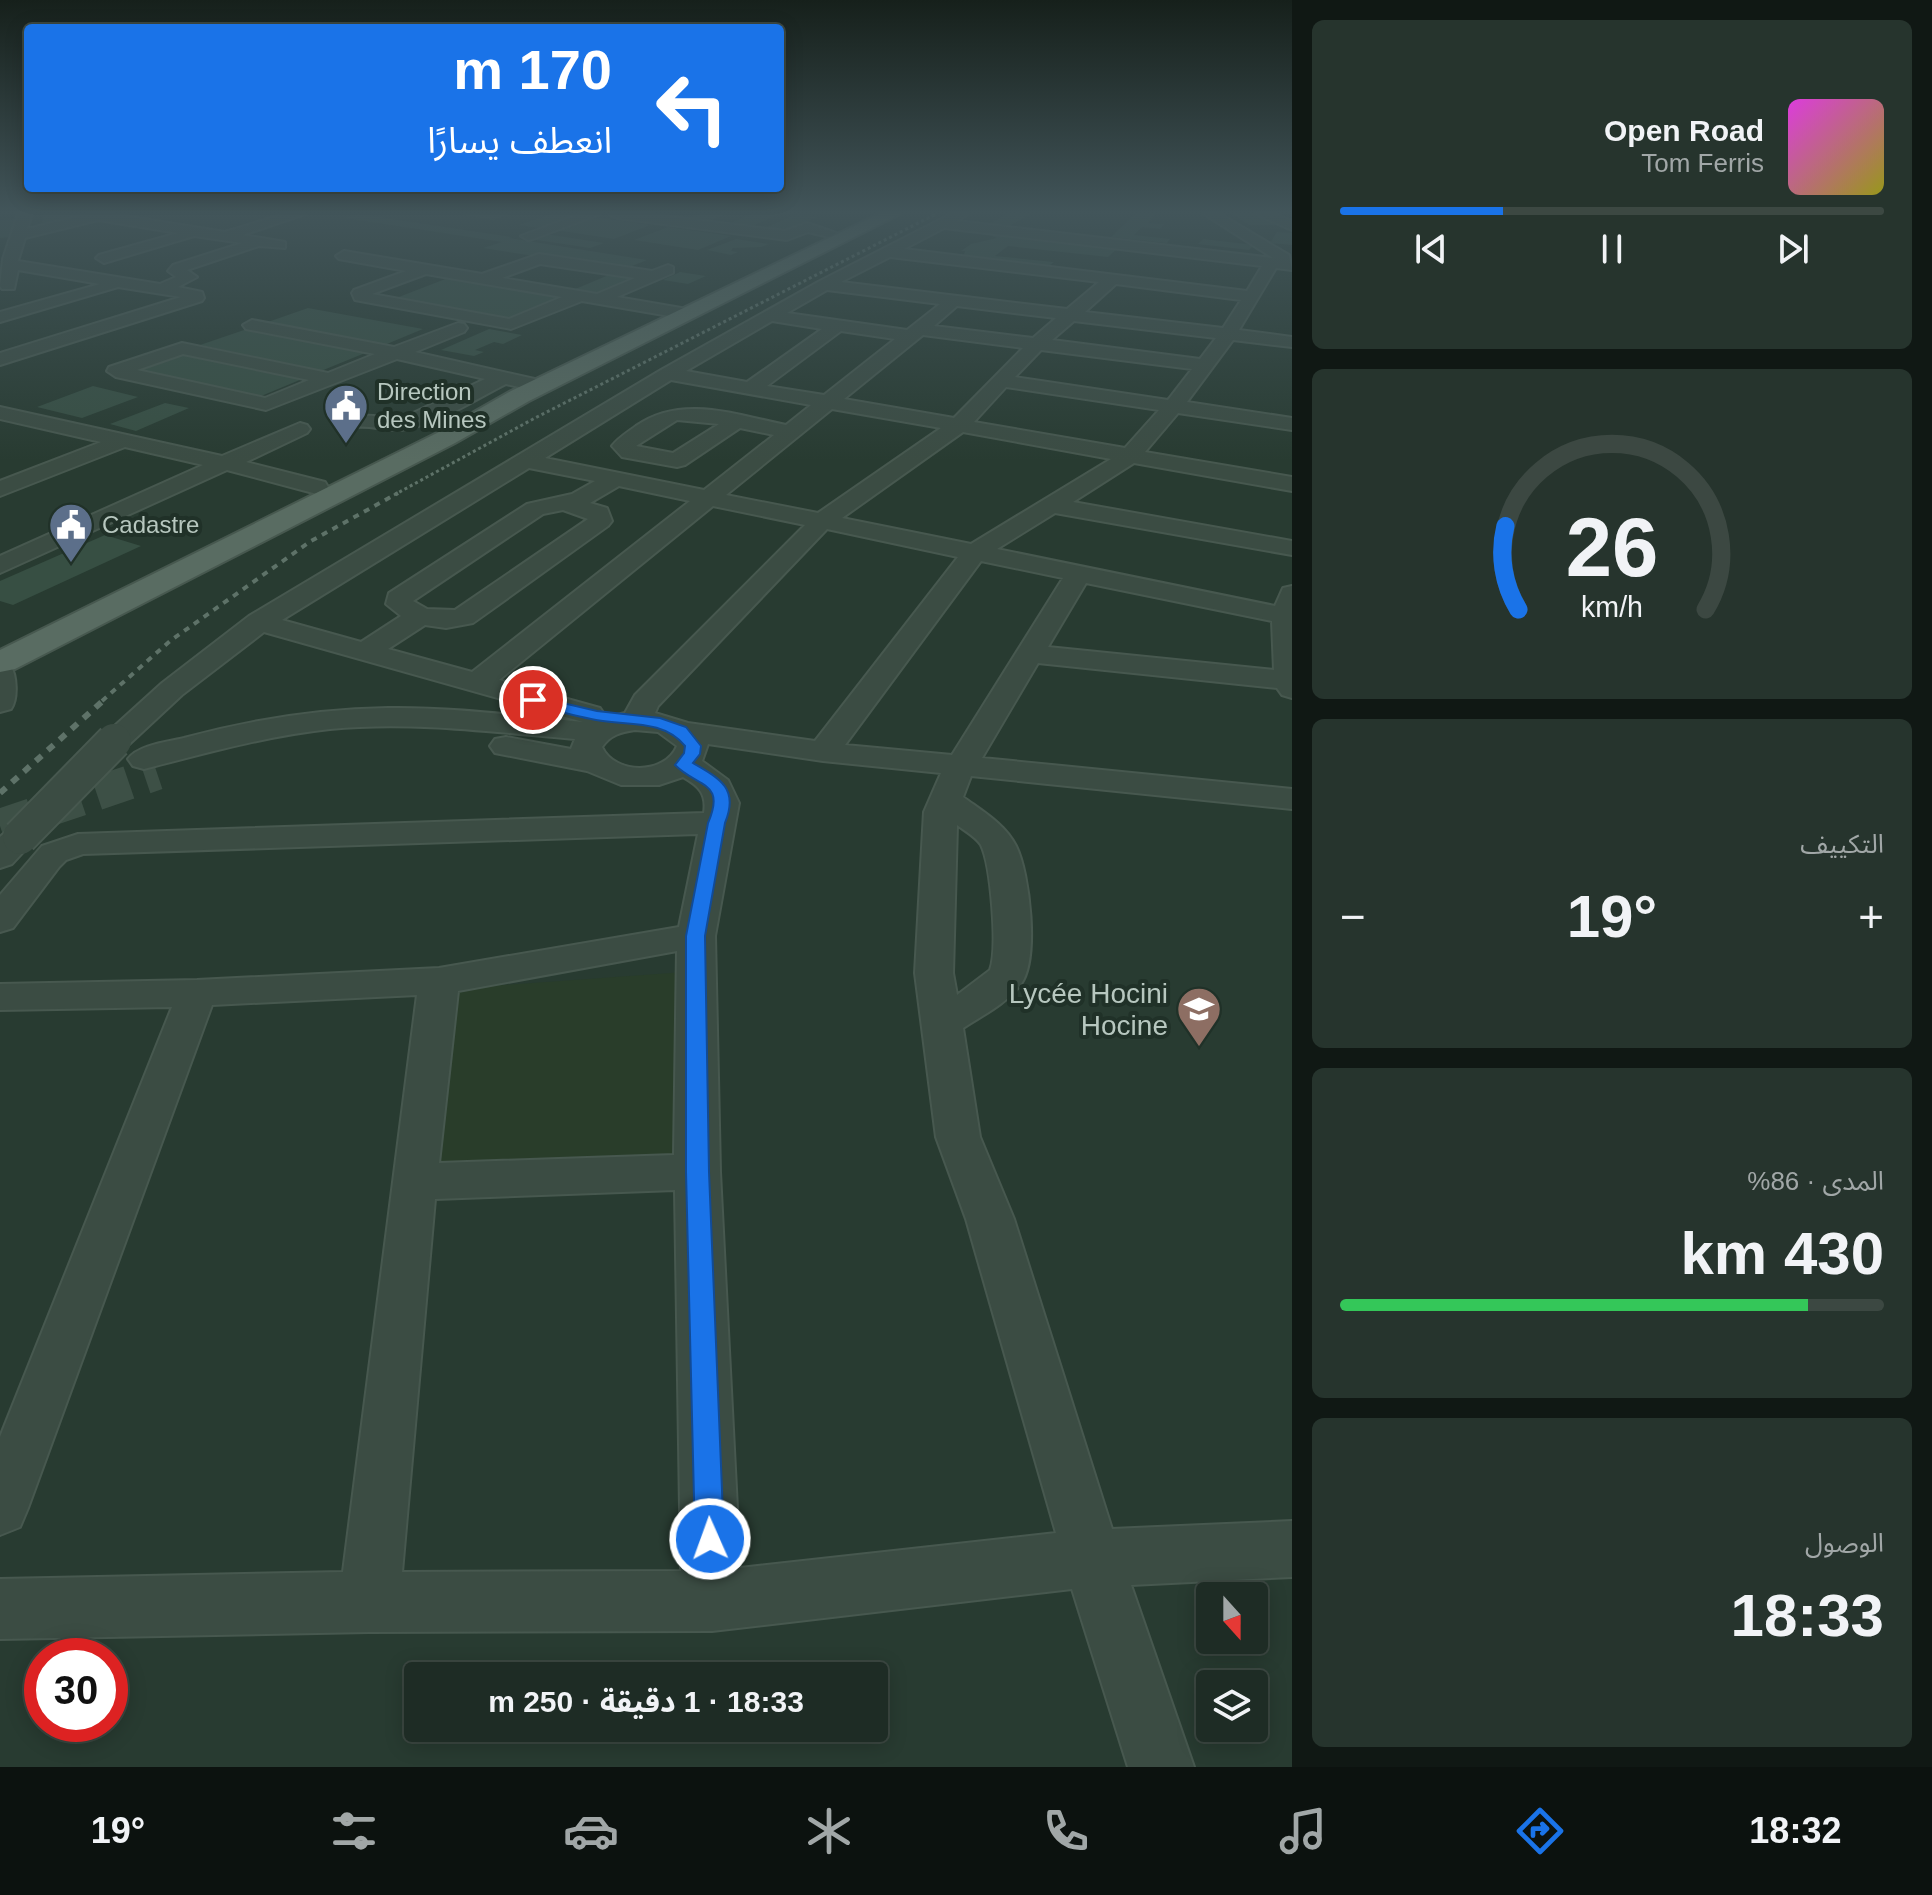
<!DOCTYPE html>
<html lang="ar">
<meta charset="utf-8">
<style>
body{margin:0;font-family:Helvetica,"Noto Sans Arabic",sans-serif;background:#26342d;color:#f1f3f6;direction:rtl;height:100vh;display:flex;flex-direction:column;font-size:30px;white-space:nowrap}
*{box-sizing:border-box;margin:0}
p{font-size:26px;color:#a1a7a7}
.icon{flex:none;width:44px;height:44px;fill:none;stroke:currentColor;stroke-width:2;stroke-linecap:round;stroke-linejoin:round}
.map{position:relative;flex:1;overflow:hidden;direction:ltr}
.details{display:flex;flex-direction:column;gap:20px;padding:20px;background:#101814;width:640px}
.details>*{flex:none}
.top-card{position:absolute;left:24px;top:24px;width:760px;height:168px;border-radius:8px;box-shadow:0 4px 20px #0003,0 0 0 2px #3c4842;direction:rtl;background:#1a73e8;color:#fff;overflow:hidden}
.needle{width:52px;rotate:159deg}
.buttons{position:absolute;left:1196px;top:1582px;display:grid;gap:16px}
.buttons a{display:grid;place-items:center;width:72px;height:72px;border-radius:8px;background:#1e2c25;box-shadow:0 4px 20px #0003,0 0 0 2px #3c4842;font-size:40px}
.speed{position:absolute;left:24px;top:1638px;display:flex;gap:16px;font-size:40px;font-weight:700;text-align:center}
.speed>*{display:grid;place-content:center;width:104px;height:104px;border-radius:50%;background:#1e2c25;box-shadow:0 4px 20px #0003,0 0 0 2px #3c4842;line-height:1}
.speed .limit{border:12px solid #d22;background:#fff;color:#111}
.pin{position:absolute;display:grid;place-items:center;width:68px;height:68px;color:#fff;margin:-34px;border:4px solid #fff;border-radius:50%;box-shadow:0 2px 8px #0007}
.me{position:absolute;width:88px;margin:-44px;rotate:358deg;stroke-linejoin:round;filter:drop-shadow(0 0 6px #0008)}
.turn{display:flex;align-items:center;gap:28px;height:168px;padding:0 40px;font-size:36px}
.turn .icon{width:104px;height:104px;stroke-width:2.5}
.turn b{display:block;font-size:56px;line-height:68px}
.big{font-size:60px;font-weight:700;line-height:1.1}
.details .widget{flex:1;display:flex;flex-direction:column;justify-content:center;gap:12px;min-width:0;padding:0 28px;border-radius:12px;background:#26342d}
.details .dial{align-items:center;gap:0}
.dial svg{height:208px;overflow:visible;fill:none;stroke:#3c4842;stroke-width:7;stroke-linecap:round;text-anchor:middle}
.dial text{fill:#f1f3f6;stroke:none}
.song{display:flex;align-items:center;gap:24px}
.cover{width:96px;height:96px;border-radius:12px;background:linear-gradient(135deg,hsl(300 70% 55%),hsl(60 70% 35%))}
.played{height:8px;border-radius:4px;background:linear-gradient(90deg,#1a73e8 30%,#3c4842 30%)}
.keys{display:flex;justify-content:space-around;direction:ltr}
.heat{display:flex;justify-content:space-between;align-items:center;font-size:44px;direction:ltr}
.charge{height:12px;border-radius:6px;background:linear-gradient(90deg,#34c759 86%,#3c4842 0)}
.trip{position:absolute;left:404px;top:1662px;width:484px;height:80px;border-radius:8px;background:#1e2c25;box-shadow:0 4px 20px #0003,0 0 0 2px #3c4842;font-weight:700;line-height:80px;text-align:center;direction:rtl}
.dock{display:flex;height:128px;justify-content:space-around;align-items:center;background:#0c120f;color:#a1a7a7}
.dock .icon{width:56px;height:56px}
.dock .current{color:#1a73e8}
.dock b{font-size:36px;color:#f1f3f6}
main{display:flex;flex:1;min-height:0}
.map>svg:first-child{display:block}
</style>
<main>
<section class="details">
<div class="widget">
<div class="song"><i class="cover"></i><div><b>Open Road</b><p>Tom Ferris</p></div></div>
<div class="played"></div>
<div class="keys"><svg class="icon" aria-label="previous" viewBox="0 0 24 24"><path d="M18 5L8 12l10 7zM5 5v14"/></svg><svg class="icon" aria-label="pause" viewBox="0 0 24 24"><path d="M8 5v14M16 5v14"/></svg><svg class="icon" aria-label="next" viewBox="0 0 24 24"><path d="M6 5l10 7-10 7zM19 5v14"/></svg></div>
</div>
<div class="widget dial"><svg viewBox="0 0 100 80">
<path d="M14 69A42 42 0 1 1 86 69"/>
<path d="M14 69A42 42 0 0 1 9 37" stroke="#1a73e8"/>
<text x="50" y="56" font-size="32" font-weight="700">26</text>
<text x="50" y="72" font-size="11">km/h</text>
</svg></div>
<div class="widget"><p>التكييف</p>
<div class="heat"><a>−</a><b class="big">19°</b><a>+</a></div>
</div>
<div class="widget"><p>المدى · 86%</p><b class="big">430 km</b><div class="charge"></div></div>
<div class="widget"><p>الوصول</p><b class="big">18:33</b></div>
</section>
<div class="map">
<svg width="1292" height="1767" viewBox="0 0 1292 1767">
<rect width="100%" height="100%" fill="#283b31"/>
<path fill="#293d2a" d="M 685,972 L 686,1156 L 426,1165 L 447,989 Z"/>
<path fill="#374f43" d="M 43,214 L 92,214 L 92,215 L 42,227 Z
M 358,214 L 512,237 L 509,238 L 647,260 L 622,270 L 483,248 L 502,242 L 345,218 Z
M 460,214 L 511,214 L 493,220 Z
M 551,214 L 577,214 L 539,228 L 519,225 Z
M 700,214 L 726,214 L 706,222 L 686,219 Z
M 752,214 L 779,214 L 748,228 L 726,225 Z
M 797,214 L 817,217 L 783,233 L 760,230 Z
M 1007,214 L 1031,214 L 1009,226 L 989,224 Z
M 1135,214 L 1156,214 L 1148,223 L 1164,224 L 1160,229 L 1142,227 L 1134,235 L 1170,239 L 1167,243 L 1111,237 Z
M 1232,214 L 1252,214 L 1278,225 L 1249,225 Z
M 594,217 L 650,225 L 614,239 L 556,230 Z
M 15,219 L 10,237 L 0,238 L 0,220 Z
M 668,227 L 731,236 L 698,250 L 634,240 Z
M 1277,232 L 1292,233 L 1292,245 L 1270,243 Z
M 545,234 L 604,243 L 590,248 L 530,239 Z
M 995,234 L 1118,248 L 1108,257 L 1008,246 L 995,256 L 1054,262 L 1045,269 L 963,258 L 965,251 L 961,251 L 971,244 L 997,238 L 992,236 Z
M 736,239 L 769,244 L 761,247 L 733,248 L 731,251 L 738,252 L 731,255 L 707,250 Z
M 1203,239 L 1254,245 L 1249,250 L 1198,244 Z
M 680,272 L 706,276 L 688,284 L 663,280 Z
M 611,274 L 632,278 L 595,294 L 573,290 Z
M 448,278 L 560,297 L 505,320 L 391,300 Z
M 308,308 L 423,329 L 382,346 L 265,323 Z
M 247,329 L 365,353 L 321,371 L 200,345 Z
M 489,329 L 522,335 L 503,344 L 494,342 L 475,350 L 484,352 L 474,356 L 441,350 Z
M 183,354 L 302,379 L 254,399 L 132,373 Z
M 93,386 L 138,397 L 82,418 L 37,407 Z
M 165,403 L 189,408 L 136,431 L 110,424 Z
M 105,535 L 141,546 L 13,605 L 0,601 L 0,581 Z"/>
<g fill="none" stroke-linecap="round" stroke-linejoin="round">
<path stroke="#3d5046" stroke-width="34" stroke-dasharray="34 17" stroke-linecap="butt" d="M 0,826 L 157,773"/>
<g stroke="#47584f" stroke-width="4">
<path id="minor" d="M 18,214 L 32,214 L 27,229 L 89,214 L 112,214 L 225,232 L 284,214 L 305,214 L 243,235 L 285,242 L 285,248 L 259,246 L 187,270 L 197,277 L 178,287 L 202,292 L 204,298 L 202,301 L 0,365 L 0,353 L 181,297 L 118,287 L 0,322 L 0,312 L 100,284 L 18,270 L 14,289 L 2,289 L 0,286 L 3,259 ZM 98,220 L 178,233 L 99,255 L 96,258 L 104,263 L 194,236 L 242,243 L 173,265 L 168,271 L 176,277 L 160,284 L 18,261 L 25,238 Z
M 580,214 L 600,214 L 533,239 L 528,240 L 521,236 Z
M 610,214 L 647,214 L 785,231 L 807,223 L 836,233 L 829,237 L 808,232 L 787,240 L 617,218 Z
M 951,214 L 968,214 L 957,221 L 1273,258 L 1204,214 L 1220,214 L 1289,255 L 1292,270 L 1276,268 L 1239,330 L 1292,337 L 1292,347 L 1233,340 L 1187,402 L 1292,418 L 1292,430 L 1178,413 L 1145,452 L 1292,477 L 1292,491 L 1134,463 L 1073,502 L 1292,541 L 1292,555 L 1055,513 L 997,549 L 1275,606 L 1283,588 L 1292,586 L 1292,698 L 1282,695 L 1277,688 L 1038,663 L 982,758 L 1292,789 L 1292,809 L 971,776 L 963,797 C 982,811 1005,824 1016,846 C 1030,874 1039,959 1021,984 C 1006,1004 983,1015 963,1028 L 980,1137 L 1014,1219 L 1112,1529 L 1292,1521 L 1292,1577 L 1131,1585 L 1194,1767 L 1128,1767 L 1072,1589 L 712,1631 L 369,1632 L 0,1639 L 0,1579 L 343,1572 L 417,995 L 212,1005 L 28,1508 L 20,1527 L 0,1535 L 0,1437 L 172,1007 L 0,1010 L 0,984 L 197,980 L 439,968 L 679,927 L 698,834 L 83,854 L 66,860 L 59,867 L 13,928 L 0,932 L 0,895 L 42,846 L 78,834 L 704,813 C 707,794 699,786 683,777 L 659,785 L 621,785 L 587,771 L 495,753 L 490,746 L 495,739 L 506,737 L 571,749 L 575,739 C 493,732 412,721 330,729 C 266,736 206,753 144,769 L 133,766 L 128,759 C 138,745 167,742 184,738 C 250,720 319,709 388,708 C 453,707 518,716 583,722 L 264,632 L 182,695 L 125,748 L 114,750 L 103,748 L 98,741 L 162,683 L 249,616 L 661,370 L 818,282 ZM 944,228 L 1262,266 L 1247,291 L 904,249 ZM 890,257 L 1099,282 L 1067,309 L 841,282 ZM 1116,284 L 1241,300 L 1223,328 L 1085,312 ZM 827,290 L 940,304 L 907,330 L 787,313 ZM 957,306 L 1056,318 L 1033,338 L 934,326 ZM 772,321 L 822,329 L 747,382 L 686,371 ZM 1074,321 L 1216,338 L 1200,359 L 1052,340 ZM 841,331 L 895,339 L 824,395 L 767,386 ZM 923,335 L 1023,348 L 954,418 L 844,399 ZM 1041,350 L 1192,369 L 1168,400 L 1015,377 ZM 671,380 L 811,405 L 786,425 C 736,415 682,394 636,426 C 628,432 618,438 612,446 L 622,457 L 677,467 L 685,465 L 740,428 L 774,435 L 704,490 L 545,458 ZM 1006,387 L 1159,410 L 1125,448 L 974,422 ZM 832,409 L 941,428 L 818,513 L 726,495 ZM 677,420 L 719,424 L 673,453 L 636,446 ZM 963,432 L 1111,459 L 971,544 L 842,518 ZM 529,468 L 595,481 L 572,494 L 527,504 L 389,593 L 386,604 L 401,616 L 361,642 L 282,620 ZM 619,486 L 690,501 L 472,672 L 388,649 L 425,625 L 446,628 L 473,623 L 608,526 L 612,521 L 607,508 L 590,503 ZM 713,506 L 805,525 L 635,695 L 625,713 L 601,719 L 604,714 L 600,708 L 499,680 ZM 563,510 L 588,519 L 455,610 L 427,609 L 413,601 L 543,514 ZM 827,529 L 958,557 L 815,741 L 688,723 L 655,713 L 658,706 ZM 981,561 L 1063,578 L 952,755 L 845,745 ZM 1086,583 L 1272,621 L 1274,670 L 1048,647 ZM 635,730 L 658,732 L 677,746 C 665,775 615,775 602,747 C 610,735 621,732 635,730 ZM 708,744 L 823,761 L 941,773 L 924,812 L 915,973 L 936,1137 L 966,1219 L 1056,1533 L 740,1568 L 720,1172 L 715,936 L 739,803 L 728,780 L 702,761 ZM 957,825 C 965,831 976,837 981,845 C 991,865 998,949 990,970 L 957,995 L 953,973 ZM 677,951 L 674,1155 L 439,1163 L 458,991 ZM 675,1190 L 681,1571 L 402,1572 L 435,1199 Z
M 1256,214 L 1274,214 L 1292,221 L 1292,230 Z
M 344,251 L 482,274 L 539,254 L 652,271 L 668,265 L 673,267 L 673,273 L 617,297 L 687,309 L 695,314 L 687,319 L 582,301 L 511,329 L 355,300 L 352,293 L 354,290 L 406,271 L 339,259 L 336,256 ZM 540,264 L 635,278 L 597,294 L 502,278 ZM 426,274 L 562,297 L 509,319 L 372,294 Z
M 252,320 L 394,347 L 458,323 L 464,324 L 467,328 L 464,332 L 415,352 L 548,382 L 551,386 L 541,392 L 506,384 C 474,400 442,422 406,429 C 387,433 369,423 349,428 L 339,422 L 342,418 C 368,411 386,421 409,415 L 485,379 L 397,359 L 266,410 L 116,377 L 107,371 L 109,367 L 182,343 L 328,373 L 375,354 L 246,329 L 243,325 ZM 183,354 L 309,380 L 265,398 L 137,370 Z
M 0,407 L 222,456 L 300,423 L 307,425 L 310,429 L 307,433 L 246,462 L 325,482 L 328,487 L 325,492 L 317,494 L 227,470 L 0,573 L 0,556 L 203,465 L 125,447 L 0,496 L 0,481 L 101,442 L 0,419 Z
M 0,662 L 10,665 C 17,675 18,699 11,709 L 0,712 Z
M 20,827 L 32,830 L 37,837 L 12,864 L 0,868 L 0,837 L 8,830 Z"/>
</g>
<g stroke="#47584f" stroke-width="4">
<path id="major" d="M 879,214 L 900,214 L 529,401 L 455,443 L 15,669 L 0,672 L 0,650 L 437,433 L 511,391 Z"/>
</g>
<use href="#minor" fill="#3b4c43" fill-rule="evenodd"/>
<use href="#major" fill="#596c62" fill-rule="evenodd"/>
<path stroke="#5e7268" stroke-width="3" stroke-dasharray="3 3" stroke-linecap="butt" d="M 394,495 L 535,418 L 936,214"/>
<path stroke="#5e7268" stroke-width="4" stroke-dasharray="6 6" stroke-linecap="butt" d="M 102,701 L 170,641 L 311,541 L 398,493"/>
<path stroke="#5e7268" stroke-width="6" stroke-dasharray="8 8" stroke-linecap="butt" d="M 0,793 L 105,699"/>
<g stroke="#47584f" stroke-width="38" stroke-linecap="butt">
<path id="minor-bridge" d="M 20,837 L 114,741"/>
</g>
<use href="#minor-bridge" stroke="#3b4c43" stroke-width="34"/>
</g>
<linearGradient id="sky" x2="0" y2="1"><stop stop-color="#16201b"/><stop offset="0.46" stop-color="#42555a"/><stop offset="1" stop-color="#42555a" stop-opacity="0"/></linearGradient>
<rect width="1292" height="461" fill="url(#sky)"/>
<path fill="#1a73e8" stroke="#114b97" stroke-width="2" d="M 533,696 L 597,711 L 660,718 L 686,727 L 701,746 L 700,754 L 693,763 C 721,779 739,789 725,823 L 705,936 L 709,1172 L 724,1539 L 720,1549 L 710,1554 L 699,1549 L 695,1539 L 686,1172 L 686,936 L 708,823 C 726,781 698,788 675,765 L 684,753 L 685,746 C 663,719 627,726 596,720 C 573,716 550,709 528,703 L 528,697 Z"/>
<defs>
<g id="civic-pin" transform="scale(2.3)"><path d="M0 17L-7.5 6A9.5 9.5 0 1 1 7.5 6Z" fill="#5c6f8a" stroke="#203128"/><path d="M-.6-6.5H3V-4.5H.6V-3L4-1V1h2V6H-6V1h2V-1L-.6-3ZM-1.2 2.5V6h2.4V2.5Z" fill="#fff"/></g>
<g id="school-pin" transform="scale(2.3)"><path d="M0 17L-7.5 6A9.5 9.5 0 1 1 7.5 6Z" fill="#8d6e63" stroke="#203128"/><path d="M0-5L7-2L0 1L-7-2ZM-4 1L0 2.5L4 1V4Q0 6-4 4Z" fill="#fff"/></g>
</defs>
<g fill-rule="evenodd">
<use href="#civic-pin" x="346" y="406"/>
<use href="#civic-pin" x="71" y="525"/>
<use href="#school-pin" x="1199" y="1009"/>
</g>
<g text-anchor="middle" stroke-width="8" stroke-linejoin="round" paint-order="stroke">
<g font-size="24" fill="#b7c7bf" stroke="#203128" text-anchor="start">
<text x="377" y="400">Direction<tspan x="377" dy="28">des Mines</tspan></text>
<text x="102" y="533">Cadastre</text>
</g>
<g font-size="28" fill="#b7c7bf" stroke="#203128" text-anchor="end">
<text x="1168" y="1003">Lycée Hocini<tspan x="1168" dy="32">Hocine</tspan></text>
</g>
</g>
</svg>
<div class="buttons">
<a><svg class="needle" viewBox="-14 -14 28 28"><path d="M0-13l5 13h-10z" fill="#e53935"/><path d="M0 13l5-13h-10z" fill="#a1a7a7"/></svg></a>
<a><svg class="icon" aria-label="layers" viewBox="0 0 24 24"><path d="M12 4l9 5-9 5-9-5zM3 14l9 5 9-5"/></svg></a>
</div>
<div class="speed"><div class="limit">30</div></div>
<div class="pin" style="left:533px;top:700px;background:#d93025"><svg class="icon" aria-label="arrive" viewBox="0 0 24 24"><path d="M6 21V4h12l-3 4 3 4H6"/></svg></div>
<svg class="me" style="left:710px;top:1539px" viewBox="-20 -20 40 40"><circle r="17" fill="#1a73e8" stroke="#fff" stroke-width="3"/><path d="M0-11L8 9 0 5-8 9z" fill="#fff"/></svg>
<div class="trip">18:33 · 1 دقيقة · 250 m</div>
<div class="top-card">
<div class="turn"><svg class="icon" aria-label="left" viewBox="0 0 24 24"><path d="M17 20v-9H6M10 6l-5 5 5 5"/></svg><div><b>170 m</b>انعطف يسارًا</div></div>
</div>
</div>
</main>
<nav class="dock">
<b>18:32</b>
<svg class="icon current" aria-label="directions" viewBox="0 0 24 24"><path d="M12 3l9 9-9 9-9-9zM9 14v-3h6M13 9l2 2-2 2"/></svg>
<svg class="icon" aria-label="music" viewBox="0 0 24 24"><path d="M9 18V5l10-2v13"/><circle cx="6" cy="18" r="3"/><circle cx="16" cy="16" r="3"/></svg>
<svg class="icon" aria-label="phone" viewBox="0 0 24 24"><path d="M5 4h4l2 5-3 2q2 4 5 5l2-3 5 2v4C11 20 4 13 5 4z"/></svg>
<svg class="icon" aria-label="climate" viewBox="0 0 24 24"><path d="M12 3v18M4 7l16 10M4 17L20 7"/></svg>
<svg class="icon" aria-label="car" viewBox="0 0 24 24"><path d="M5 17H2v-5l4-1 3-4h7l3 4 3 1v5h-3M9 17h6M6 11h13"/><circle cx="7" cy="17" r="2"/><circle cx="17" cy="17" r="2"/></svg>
<svg class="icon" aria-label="filters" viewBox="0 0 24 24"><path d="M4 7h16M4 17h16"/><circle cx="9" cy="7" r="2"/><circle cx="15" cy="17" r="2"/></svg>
<b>19°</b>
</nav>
